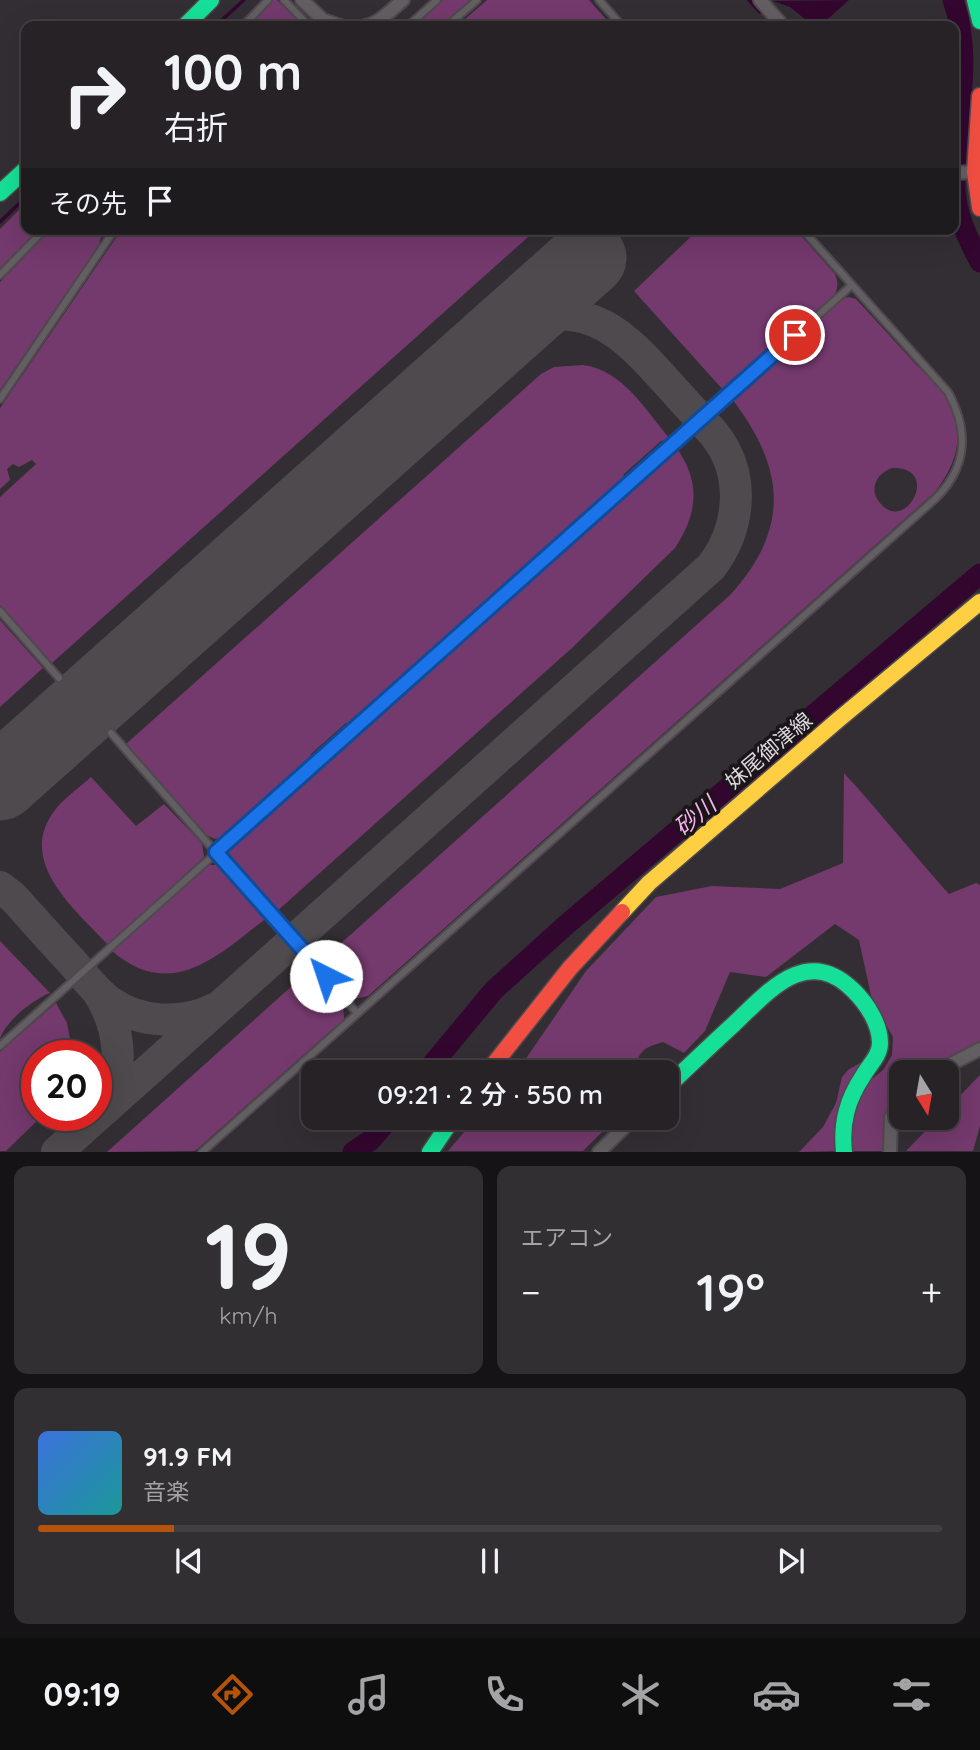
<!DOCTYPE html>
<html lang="ja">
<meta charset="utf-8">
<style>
body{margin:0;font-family:Quicksand,"Noto Sans JP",sans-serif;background:#322f32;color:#f1f3f6;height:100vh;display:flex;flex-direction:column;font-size:26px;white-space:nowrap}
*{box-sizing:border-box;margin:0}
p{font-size:23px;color:#a4a4a7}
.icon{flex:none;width:38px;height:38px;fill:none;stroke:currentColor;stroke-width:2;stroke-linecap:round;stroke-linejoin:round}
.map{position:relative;height:1152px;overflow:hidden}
.panel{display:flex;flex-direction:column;gap:14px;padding:14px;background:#151315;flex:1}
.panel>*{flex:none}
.banner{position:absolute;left:21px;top:21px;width:938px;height:214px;border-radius:14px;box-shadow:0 7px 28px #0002,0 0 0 2px #423f43;background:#262226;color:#f1f3f6;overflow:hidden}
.needle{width:46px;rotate:169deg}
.buttons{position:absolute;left:889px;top:1060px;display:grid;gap:14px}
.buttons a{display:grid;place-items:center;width:70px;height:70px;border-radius:14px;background:#262226;box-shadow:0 7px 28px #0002,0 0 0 2px #423f43;font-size:35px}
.speed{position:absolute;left:21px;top:1040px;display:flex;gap:14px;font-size:35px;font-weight:700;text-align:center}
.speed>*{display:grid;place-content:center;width:91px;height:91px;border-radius:50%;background:#262226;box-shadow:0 7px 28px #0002,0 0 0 2px #423f43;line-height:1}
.speed .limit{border:10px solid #d22;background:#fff;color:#111}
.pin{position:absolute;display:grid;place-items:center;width:60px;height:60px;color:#fff;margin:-30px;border:4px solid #fff;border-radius:50%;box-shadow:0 2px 7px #0007}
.me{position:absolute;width:77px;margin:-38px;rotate:319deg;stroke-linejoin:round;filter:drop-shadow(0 0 5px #0008)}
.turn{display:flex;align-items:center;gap:24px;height:147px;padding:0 28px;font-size:32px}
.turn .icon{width:91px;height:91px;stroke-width:2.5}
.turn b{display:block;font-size:49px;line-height:60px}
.then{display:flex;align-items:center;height:66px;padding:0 28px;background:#0003;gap:14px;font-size:26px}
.big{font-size:52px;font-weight:600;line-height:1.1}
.panel .tile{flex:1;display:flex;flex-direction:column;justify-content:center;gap:10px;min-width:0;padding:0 24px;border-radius:14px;background:#322f32}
.panel .dial{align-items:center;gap:0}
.dial b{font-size:91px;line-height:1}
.song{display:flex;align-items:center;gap:21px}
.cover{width:84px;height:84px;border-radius:10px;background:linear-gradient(135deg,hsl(220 70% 55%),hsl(180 70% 35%))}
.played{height:7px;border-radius:4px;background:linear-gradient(90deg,#b45309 15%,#423f43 15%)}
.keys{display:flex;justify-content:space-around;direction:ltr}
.heat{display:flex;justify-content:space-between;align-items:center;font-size:38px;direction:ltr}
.panel .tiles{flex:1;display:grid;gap:14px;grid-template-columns:1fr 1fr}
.tile:last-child{grid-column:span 2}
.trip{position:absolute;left:301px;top:1060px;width:378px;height:70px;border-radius:14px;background:#262226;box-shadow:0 7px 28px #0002,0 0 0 2px #423f43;font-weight:600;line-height:70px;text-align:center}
.dock{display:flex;height:112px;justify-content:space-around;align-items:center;background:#0f0e0f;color:#a4a4a7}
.dock .icon{width:49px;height:49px}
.dock .current{color:#b45309}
.dock b{font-size:32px;color:#f1f3f6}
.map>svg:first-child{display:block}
</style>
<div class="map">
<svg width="980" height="1152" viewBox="0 0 980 1152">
<rect width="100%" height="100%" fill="#332e33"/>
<path fill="#74396d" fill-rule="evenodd" d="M 273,0 L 277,0 L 303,26 L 247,26 Z
M 443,0 L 470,0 L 441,26 L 414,26 Z
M 487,0 L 589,0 L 612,26 L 457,26 Z
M 26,203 L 26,229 L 41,229 L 0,271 L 0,229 Z
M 51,229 L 100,229 L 102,233 L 99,245 L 0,390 L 0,282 Z
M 122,229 L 537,229 L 52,663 L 0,605 L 0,497 L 36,464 L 32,460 L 19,467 L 13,464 L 7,469 L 10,480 L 0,489 L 0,408 Z
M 699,229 L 795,229 L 835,274 C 839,284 838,290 832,299 L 725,392 L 634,291 Z
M 848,297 L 856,299 C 875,319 893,340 912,360 C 922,371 937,383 945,396 C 966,431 959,461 935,492 L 368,996 L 354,999 L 320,962 L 730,595 C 791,528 785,468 732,399 L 841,299 ZM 892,468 C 942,466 906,535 880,503 C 868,489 877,473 892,468 Z
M 583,365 C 623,370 646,411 671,440 L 661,441 L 624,474 L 620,486 L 356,721 L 346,723 L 311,754 L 307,766 L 227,837 L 215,839 L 206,835 L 126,744 L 541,374 L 554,367 Z
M 676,447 C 701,482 698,513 675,548 L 572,648 L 275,913 L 233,868 L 228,857 L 230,847 Z
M 0,620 L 43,668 L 0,707 Z
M 844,773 C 880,812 913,854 949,894 L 976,883 L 980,885 L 980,1046 L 928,1073 L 901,1073 L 901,1094 L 887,1151 L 848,1151 L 849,1112 L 860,1089 L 884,1069 L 892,1055 L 893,1037 L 872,1000 L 859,940 L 835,924 L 766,977 L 730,972 L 705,1031 L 684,1053 L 663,1042 C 640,1049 641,1051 632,1073 L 516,1073 L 586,971 L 656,897 L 712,886 L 780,889 L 843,863 Z
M 91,777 L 136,826 L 164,804 L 202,843 L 204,857 L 108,945 C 76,910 15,862 55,810 C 64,798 80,787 91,777 Z
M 208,865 L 218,865 L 225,869 L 268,917 C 219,954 173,1003 112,951 Z
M 0,941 L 50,993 C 32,1000 5,1022 0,1039 Z
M 313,967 L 343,1003 L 344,1019 L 195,1151 L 107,1152 Z
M 56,1003 L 67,1023 L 73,1055 L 37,1055 L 37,1115 L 43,1115 L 6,1151 L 0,1151 L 0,1052 Z
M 870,1057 L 838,1151 L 799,1152 L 823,1127 L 836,1103 L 842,1077 L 848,1070 Z
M 980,1075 L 980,1126 L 973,1151 L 906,1151 L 938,1118 L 947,1118 L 947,1109 Z
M 476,1118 L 616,1118 L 583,1151 L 448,1151 Z"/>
<path fill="#33062f" d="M 849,0 L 820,26 L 811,24 L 790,7 L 773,1 Z"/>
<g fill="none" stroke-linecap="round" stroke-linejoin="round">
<path stroke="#33062f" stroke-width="3.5" d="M 749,0 L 760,12 L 762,11
M 215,26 L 244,0
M 961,104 L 965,105
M 0,222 L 26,197
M 948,601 L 951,604"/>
<path stroke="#33062f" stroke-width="21" d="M 953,0 C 975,61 953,124 955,186 C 955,213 968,239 980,262
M 425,1073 L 494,990 L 566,925 L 980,574
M 353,1152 L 371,1140 L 390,1118"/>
<path stroke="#4e4a4e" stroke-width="32" d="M 0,798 L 11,778 L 26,759
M 0,887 L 13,897 C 33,919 52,941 72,962 C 84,976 95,991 110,1002 C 139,1023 182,1025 214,1009
M 98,992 C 120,1027 127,1073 101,1108
M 57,1152 L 711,567 C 741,528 746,474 714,434 C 701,419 687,405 674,390 C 627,338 594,297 516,322"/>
<path stroke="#4e4a4e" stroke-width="77" d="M 0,782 L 588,258"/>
<g stroke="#4e494d" stroke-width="10">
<path id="lane" d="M 284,0 L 309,26
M 599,0 L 622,26
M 243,26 L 268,0
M 408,26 L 437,0
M 447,26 L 477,0
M 0,275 L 45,229
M 0,399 L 115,229
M 0,611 L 59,678
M 111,733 L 357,1013
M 0,1046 L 852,285
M 202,1152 L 936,498 C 968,466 969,431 948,392 L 802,229"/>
</g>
<g stroke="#4e494d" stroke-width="16">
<path id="street" d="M 302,0 L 323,20 L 341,26
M 760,0 L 783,26
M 365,26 C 380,23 391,10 403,0
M 954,173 L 975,172
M 934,1073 L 980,1049
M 599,1152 L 634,1118
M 890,1152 L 891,1118 L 901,1100"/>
</g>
<g stroke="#4e494d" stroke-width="19">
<path id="fast" d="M 975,0 L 980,21
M 185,26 L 211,0
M 0,193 L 26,169
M 667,1087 C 689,1066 711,1045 734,1024 C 769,991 807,944 854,991 C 867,1004 880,1024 880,1043 C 880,1056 869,1065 863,1076 C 847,1100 841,1123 844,1152
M 430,1152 L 453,1118"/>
</g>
<g stroke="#4e494d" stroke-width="19">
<path id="slow" d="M 622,912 L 649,883 L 838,720 L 980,602"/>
</g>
<g stroke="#4e494d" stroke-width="19">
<path id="jam" d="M 980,96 L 975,172 L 980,208
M 487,1073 L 570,968 L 622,912"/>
</g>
<use href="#lane" stroke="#625e61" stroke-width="6"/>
<use href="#street" stroke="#625e61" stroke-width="12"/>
<use href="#fast" stroke="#16e098" stroke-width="16"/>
<use href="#slow" stroke="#ffcf43" stroke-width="16"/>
<use href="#jam" stroke="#f24e42" stroke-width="16"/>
</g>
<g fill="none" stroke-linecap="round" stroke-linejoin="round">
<g stroke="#114b97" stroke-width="18">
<path id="route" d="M 326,976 L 216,852 L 795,335"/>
</g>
<use href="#route" stroke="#1a73e8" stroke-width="12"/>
</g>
<g text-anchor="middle" stroke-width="7" stroke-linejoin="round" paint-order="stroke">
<g font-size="21" fill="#ded6dc" stroke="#1a1519">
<text transform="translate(769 751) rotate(-40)" y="7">妹尾御津線</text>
</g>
<g font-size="23" font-style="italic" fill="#fbaff0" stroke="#1a1519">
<text transform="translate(695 816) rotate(-40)" y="8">砂川</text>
</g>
</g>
</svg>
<div class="buttons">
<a><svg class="needle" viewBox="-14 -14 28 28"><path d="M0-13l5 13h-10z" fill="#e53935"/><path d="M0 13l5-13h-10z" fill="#a4a4a7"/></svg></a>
</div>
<div class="speed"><div class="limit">20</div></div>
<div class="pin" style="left:795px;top:335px;background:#d93025"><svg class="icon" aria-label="arrive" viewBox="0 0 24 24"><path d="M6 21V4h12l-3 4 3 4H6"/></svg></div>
<svg class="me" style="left:326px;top:976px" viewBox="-20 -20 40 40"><circle r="19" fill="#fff"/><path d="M0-13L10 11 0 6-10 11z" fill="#1a73e8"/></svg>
<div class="trip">09:21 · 2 分 · 550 m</div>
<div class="banner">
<div class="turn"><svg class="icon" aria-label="right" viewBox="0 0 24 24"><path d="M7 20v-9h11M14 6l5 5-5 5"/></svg><div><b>100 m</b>右折</div></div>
<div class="then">その先<svg class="icon" aria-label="arrive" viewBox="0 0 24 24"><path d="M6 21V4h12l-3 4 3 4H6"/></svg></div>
</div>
</div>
<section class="panel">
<div class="tiles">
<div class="tile dial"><b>19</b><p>km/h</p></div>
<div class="tile"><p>エアコン</p>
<div class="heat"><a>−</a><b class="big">19°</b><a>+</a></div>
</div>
<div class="tile">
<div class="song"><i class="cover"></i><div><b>91.9 FM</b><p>音楽</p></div></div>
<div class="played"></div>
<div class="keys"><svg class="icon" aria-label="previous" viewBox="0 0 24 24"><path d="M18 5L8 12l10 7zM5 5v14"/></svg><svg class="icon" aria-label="pause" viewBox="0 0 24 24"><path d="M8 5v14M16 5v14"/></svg><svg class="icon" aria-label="next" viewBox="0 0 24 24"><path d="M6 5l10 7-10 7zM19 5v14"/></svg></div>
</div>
</div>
</section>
<nav class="dock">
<b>09:19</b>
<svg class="icon current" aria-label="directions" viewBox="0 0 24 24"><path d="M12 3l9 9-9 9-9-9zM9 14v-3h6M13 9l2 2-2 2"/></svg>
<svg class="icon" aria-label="music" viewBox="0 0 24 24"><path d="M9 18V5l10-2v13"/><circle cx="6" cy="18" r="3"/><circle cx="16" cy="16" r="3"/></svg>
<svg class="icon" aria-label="phone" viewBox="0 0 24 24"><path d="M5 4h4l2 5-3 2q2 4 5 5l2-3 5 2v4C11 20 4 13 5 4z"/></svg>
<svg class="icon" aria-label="climate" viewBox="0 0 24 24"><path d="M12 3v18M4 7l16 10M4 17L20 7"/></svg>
<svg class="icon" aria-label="car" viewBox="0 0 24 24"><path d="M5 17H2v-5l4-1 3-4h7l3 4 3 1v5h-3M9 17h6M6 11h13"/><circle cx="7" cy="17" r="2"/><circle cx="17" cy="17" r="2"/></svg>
<svg class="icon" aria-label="filters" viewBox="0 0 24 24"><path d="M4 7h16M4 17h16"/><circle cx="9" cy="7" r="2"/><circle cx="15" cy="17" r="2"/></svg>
</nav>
